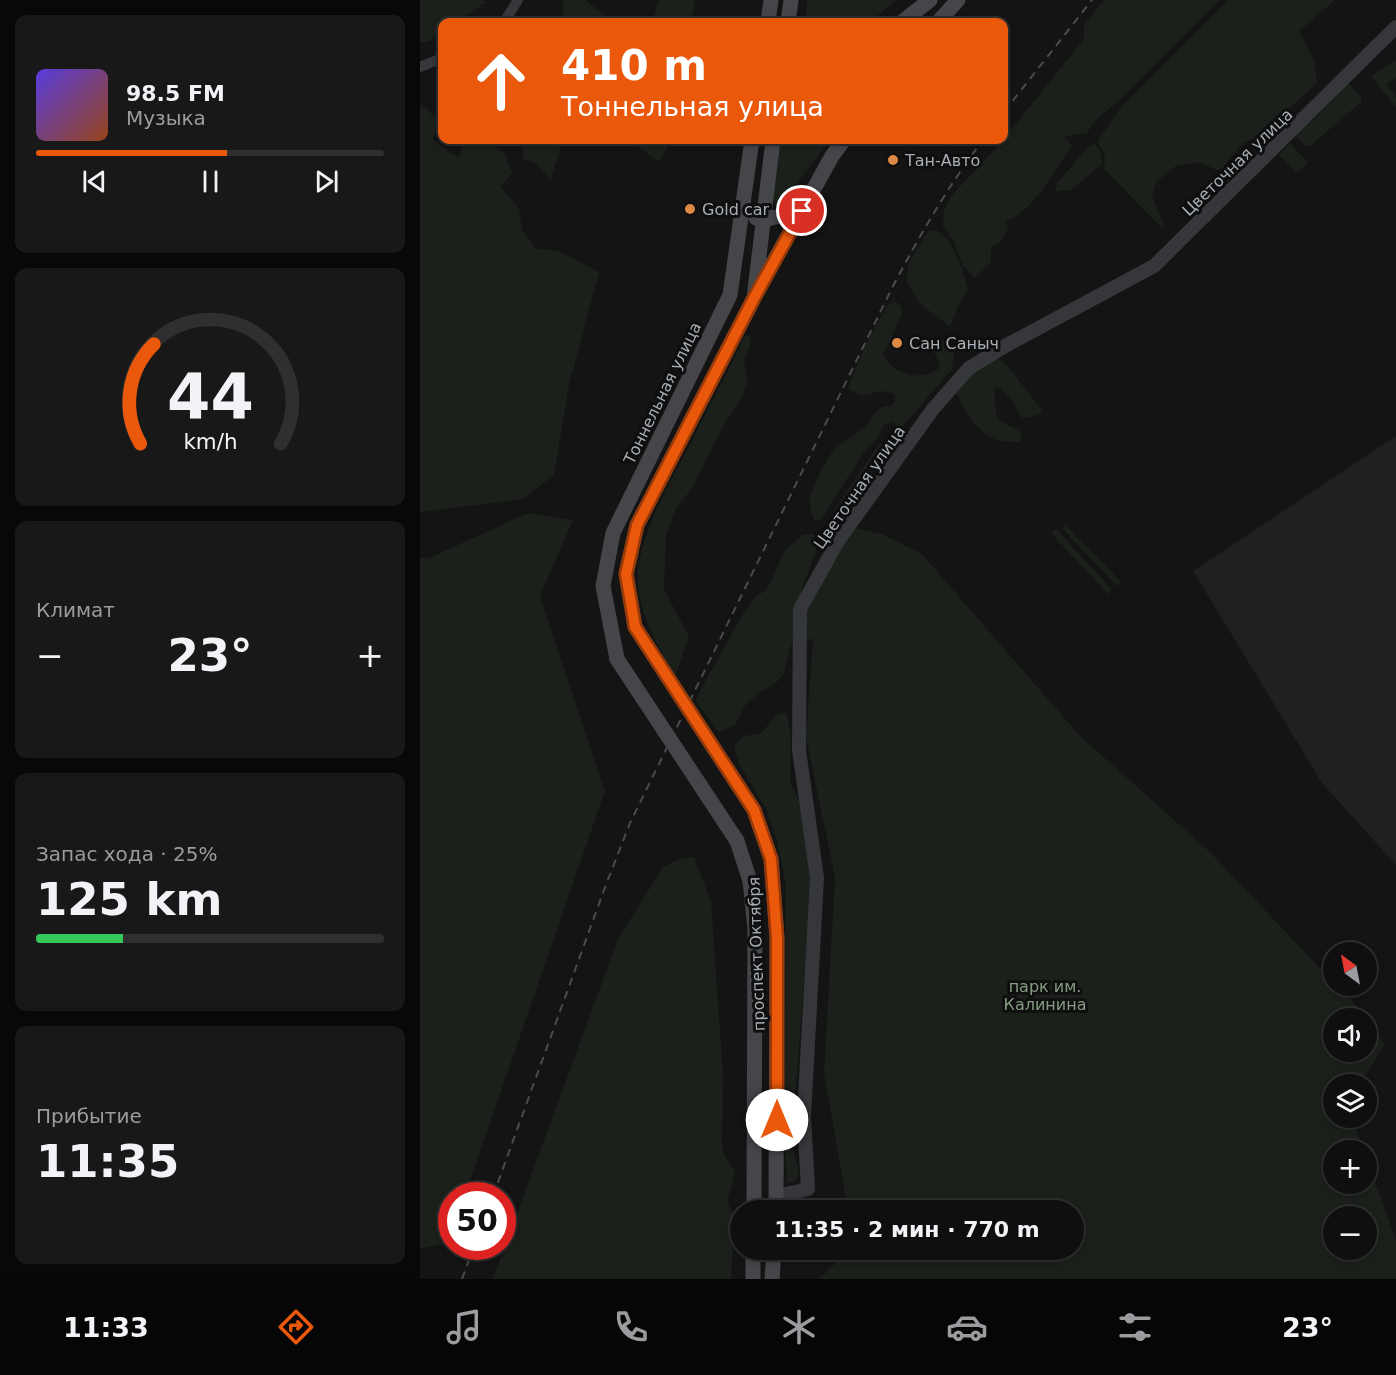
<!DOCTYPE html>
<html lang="ru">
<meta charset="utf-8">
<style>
body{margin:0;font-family:"DejaVu Sans",sans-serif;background:#181819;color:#f1f3f6;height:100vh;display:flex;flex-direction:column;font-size:22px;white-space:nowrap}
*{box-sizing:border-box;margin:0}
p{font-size:20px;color:#9b9c9f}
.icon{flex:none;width:33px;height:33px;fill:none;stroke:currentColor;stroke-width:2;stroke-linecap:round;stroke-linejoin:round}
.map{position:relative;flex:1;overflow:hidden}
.details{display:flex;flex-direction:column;gap:15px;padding:15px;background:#080809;width:420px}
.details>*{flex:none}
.banner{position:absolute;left:18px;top:18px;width:570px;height:126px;border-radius:12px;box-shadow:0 3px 9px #0003,0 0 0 2px #2f2f30;background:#ea580c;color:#fff;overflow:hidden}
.needle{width:39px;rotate:328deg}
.buttons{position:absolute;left:903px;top:942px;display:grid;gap:12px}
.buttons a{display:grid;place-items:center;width:54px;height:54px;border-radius:50%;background:#0f0f10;box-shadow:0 3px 9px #0003,0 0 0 2px #2f2f30;font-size:30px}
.speed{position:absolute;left:18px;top:1182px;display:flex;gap:12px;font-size:30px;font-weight:700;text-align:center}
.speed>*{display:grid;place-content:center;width:78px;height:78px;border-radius:50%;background:#0f0f10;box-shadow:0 3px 9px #0003,0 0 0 2px #2f2f30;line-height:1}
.speed .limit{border:9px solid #d22;background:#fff;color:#111}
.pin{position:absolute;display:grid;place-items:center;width:51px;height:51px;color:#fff;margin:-26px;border:3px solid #fff;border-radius:50%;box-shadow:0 2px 6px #0007}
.me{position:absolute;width:66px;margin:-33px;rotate:0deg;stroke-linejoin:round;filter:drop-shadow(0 0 4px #0008)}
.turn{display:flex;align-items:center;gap:21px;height:126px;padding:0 24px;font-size:27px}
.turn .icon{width:78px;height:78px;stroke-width:2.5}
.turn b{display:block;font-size:42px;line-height:51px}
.big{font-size:45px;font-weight:600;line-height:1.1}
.details .card{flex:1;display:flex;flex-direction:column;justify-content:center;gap:9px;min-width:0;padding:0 21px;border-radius:12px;background:#181819}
.details .dial{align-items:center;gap:0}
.dial svg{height:156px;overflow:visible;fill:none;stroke:#2f2f30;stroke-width:7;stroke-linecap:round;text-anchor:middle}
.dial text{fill:#f1f3f6;stroke:none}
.song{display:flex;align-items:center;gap:18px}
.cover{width:72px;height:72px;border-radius:9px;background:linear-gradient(135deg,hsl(250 70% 55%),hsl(20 70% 35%))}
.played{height:6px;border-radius:3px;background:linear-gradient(90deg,#ea580c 55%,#2f2f30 55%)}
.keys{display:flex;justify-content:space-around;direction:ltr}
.heat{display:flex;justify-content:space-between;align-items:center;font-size:33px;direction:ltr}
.charge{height:9px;border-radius:4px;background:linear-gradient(90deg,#34c759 25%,#2f2f30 0)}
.trip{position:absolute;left:310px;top:1200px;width:354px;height:60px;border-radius:30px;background:#0f0f10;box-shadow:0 3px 9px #0003,0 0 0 2px #2f2f30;font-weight:600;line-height:60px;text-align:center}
.tabs{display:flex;height:96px;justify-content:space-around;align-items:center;background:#060606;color:#9b9c9f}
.tabs .icon{width:42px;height:42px}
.tabs .current{color:#ea580c}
.tabs b{font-size:27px;color:#f1f3f6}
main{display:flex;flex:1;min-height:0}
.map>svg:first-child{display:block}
</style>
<main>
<section class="details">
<div class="card">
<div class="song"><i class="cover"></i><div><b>98.5 FM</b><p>Музыка</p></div></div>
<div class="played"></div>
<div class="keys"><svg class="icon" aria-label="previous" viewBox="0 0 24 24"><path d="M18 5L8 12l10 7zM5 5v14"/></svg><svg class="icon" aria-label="pause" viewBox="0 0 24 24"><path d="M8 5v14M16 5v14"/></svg><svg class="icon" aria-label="next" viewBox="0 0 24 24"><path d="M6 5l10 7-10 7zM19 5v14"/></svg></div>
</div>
<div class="card dial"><svg viewBox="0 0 100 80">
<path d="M14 69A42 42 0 1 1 86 69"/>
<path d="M14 69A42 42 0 0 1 21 18" stroke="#ea580c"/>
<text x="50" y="56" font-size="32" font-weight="700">44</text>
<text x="50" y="72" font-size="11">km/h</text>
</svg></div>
<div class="card"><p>Климат</p>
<div class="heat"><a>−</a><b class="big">23°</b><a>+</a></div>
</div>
<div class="card"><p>Запас хода · 25%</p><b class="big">125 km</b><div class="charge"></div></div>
<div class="card"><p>Прибытие</p><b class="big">11:35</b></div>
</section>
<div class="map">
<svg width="976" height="1279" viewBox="0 0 976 1279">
<rect width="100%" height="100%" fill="#141415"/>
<path fill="#202022" d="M 976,436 L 976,865 L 902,783 L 773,571 Z"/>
<path fill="#1b201b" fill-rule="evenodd" d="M 0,0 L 61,0 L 66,2 L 37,22 L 22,22 L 22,33 L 8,42 L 0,42 Z
M 143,0 L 165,0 L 190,19 L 199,22 L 143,22 Z
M 239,0 L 275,0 L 271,22 L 232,22 Z
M 387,0 L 477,0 L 450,22 L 386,22 Z
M 684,0 L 799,0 L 695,104 L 676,120 L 666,134 L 656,134 L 644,137 L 652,146 C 636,168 612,214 586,221 L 588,230 L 579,243 L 571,247 L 571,262 L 555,278 L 543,266 L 534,242 L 523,226 L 524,210 L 530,197 L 579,145 L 664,39 L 664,25 Z
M 808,0 L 915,0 L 879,31 L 895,63 L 897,83 L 846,130 L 820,146 L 800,171 L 780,163 L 757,165 L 736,182 L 732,197 L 745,226 L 742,228 L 684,169 L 685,156 L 677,141 L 703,105 Z
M 976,60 L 976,77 L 967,84 L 976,98 L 976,107 L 951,76 Z
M 925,83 L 929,83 L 941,97 L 941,102 L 890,146 L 885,146 L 876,136 L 876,134 L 888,122 L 892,122 L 915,98 L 915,92 Z
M 0,104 L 19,119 L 13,140 L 38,158 L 44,144 L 56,144 L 64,140 L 84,152 L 92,173 L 81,187 L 99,209 L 102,230 L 115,248 L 139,251 L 179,272 L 149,385 L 134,475 L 103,499 L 0,512 Z
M 108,140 L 143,140 L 131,179 L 115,163 L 104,159 L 101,144 Z
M 208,140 L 247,140 L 249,144 L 239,162 Z
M 361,140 L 410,140 L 361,204 L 356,206 L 353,202 Z
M 870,143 L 888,163 L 876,173 L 859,155 Z
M 675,144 L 680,150 L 683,163 L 651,190 L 635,192 L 637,183 L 670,145 Z
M 514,230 C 533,234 544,273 548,291 L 540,302 L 530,327 L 498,302 L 486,280 L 489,263 L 508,231 Z
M 473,301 C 480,303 483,306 482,314 L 463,355 C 473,374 503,383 519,368 L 519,363 L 513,349 L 514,345 L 524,340 L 529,343 L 534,355 L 532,369 L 480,429 L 472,422 L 463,426 L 459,436 L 446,449 L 400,521 L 394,520 C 391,513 389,506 390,498 C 392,487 406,460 413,451 C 421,442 433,436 443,428 C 453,420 455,405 470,406 L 475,402 L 475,395 C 451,383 452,405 429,389 C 432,371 459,313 473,301 Z
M 324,336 L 329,336 L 331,342 L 324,362 L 328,379 L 322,398 L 306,421 L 272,488 L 256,509 L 246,535 L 244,589 L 269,637 L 255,676 C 237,645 215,607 218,570 C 223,528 249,484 268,448 C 285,416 301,383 318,351 Z
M 577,358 L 586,364 L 622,410 L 619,415 L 602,418 L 591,399 L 580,388 L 574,389 C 575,398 574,417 582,422 C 590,428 598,426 603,435 L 599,442 C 589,441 578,442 570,437 C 554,428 542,406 535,390 L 555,369 Z
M 466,443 L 468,447 L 418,519 L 413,519 L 413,512 L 459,444 Z
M 108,513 L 153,520 L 120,596 L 185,791 L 45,1195 L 32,1196 L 31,1234 L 29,1242 L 0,1249 L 0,558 L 9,558 Z
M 645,525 L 701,582 L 697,586 L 642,528 Z
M 432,527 L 462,534 L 502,554 L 659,735 L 790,852 L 913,982 L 914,986 L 917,986 L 943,1012 L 965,1045 L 939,1084 L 914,1084 L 914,1118 L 932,1118 L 944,1150 L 914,1150 L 914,1184 L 946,1184 L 947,1158 L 976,1241 L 976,1279 L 399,1279 L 429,1250 L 654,1250 L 654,1210 L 428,1210 L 404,1073 L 415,878 L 386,737 L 393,638 L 390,640 L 384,638 L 386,608 ZM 914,1018 L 946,1018 L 946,1052 L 914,1052 ZM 914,1216 L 946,1216 L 946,1250 L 914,1250 Z
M 636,529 L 692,590 L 688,594 L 631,533 Z
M 393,534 L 400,539 L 375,609 L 373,639 L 364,673 L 356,683 L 339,693 L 326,704 L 314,726 L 298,732 L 276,701 L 281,689 L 324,612 L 335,597 L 346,590 L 350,583 L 365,550 L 383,535 Z
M 367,713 L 371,740 L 370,783 L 380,802 L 392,872 L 373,1127 L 369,1133 L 379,1173 L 375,1183 L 367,1182 L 364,1131 L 366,886 L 357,841 L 346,809 L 319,764 L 314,746 L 323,736 L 340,734 L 358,714 Z
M 274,857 L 291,901 L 303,1075 L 302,1146 L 304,1155 L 315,1171 L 307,1202 L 315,1217 L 311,1279 L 73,1279 L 198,939 L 243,867 L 260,859 Z"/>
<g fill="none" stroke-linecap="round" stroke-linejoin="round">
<path stroke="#35373a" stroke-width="10" d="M 84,22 L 98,0
M 0,67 L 22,58"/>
<path stroke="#35373a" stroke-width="14" d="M 357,1196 L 388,1189 L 384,1116 L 397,878 L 379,750 L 380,609 L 418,541 L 513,409 L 549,368 L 585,346 L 734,266 L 976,27"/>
<path stroke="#44464a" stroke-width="15" d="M 348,22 L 351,0
M 368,22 L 371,0
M 482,22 L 510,0
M 518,22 L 538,0
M 336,218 L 343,220 L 382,211
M 338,290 L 412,156 L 424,140
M 215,627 L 206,574 L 217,525 L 334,298 L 353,140
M 197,659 L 183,586 L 193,533 L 310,295 L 332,140
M 334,810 L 351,859 L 357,938 L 356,1210
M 317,841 L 330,881 L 335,928 L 334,1210
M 333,1279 L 333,1250
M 352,1279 L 354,1250"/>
<path stroke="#494b4f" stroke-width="2" stroke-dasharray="8 6" stroke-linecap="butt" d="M 584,112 L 672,0
M 73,1196 L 184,890 L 210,823 L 473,286 C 500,235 528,186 563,140
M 42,1279 L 54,1246"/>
<path stroke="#44464a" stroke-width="15" d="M 215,627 L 334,810
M 197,659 L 317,841"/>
</g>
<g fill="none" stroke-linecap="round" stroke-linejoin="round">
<g stroke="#983908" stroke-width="15">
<path id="route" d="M 357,1120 L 357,938 L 351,859 L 334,810 L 215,627 L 206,574 L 217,525 L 334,298 L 382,211"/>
</g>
<use href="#route" stroke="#ea580c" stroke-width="10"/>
</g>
<g fill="#dc8945" stroke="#0f0f10" stroke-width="2">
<circle cx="473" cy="160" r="6"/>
<circle cx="270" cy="209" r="6"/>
<circle cx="477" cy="343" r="6"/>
</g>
<g text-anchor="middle" stroke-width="6" stroke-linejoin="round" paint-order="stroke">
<g font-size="16" fill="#a7aeb4" stroke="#0f0f10" text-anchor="start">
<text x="485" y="166">Тан-Авто</text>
<text x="282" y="215">Gold car</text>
<text x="489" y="349">Сан Саныч</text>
</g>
<g font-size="16" fill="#a7aeb4" stroke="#0f0f10">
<text transform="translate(817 162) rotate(-44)" y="6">Цветочная улица</text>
<text transform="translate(242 393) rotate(-64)" y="6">Тоннельная улица</text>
<text transform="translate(439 487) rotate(-55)" y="6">Цветочная улица</text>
<text transform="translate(336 954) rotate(-92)" y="6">проспект Октября</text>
</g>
<g font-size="16" fill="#859d80" stroke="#0f0f10">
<text x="625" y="992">парк им.<tspan x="625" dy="18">Калинина</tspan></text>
</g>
</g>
</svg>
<div class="buttons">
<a><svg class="needle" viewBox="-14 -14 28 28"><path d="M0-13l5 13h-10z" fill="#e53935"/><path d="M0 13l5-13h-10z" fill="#9b9c9f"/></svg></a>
<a><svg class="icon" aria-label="sound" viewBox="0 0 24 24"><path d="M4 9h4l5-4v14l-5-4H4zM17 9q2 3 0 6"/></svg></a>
<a><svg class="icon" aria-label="layers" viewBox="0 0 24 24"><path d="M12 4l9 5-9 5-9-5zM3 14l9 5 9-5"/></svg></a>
<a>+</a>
<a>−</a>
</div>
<div class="speed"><div class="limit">50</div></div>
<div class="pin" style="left:382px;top:211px;background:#d93025"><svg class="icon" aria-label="arrive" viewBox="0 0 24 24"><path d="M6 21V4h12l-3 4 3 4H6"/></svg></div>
<svg class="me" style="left:357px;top:1120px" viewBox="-20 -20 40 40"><circle r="19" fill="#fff"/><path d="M0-13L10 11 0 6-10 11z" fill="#ea580c"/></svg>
<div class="trip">11:35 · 2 мин · 770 m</div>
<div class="banner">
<div class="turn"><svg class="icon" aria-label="ahead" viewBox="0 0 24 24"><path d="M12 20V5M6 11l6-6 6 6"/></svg><div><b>410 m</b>Тоннельная улица</div></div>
</div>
</div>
</main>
<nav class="tabs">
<b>11:33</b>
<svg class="icon current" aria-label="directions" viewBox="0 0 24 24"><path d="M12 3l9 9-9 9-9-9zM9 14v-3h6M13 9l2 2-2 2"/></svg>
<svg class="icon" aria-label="music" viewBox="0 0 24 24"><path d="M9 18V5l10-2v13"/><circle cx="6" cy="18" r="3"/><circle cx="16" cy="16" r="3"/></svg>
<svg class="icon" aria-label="phone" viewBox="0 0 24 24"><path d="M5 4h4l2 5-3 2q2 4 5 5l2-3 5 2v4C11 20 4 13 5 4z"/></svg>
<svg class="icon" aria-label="climate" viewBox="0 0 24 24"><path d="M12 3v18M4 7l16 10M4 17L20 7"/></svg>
<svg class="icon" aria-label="car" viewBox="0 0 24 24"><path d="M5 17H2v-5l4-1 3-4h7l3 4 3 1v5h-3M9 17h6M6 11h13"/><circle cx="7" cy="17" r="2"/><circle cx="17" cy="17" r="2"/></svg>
<svg class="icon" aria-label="filters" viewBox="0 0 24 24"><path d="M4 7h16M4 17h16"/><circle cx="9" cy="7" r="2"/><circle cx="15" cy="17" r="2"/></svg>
<b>23°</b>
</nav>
